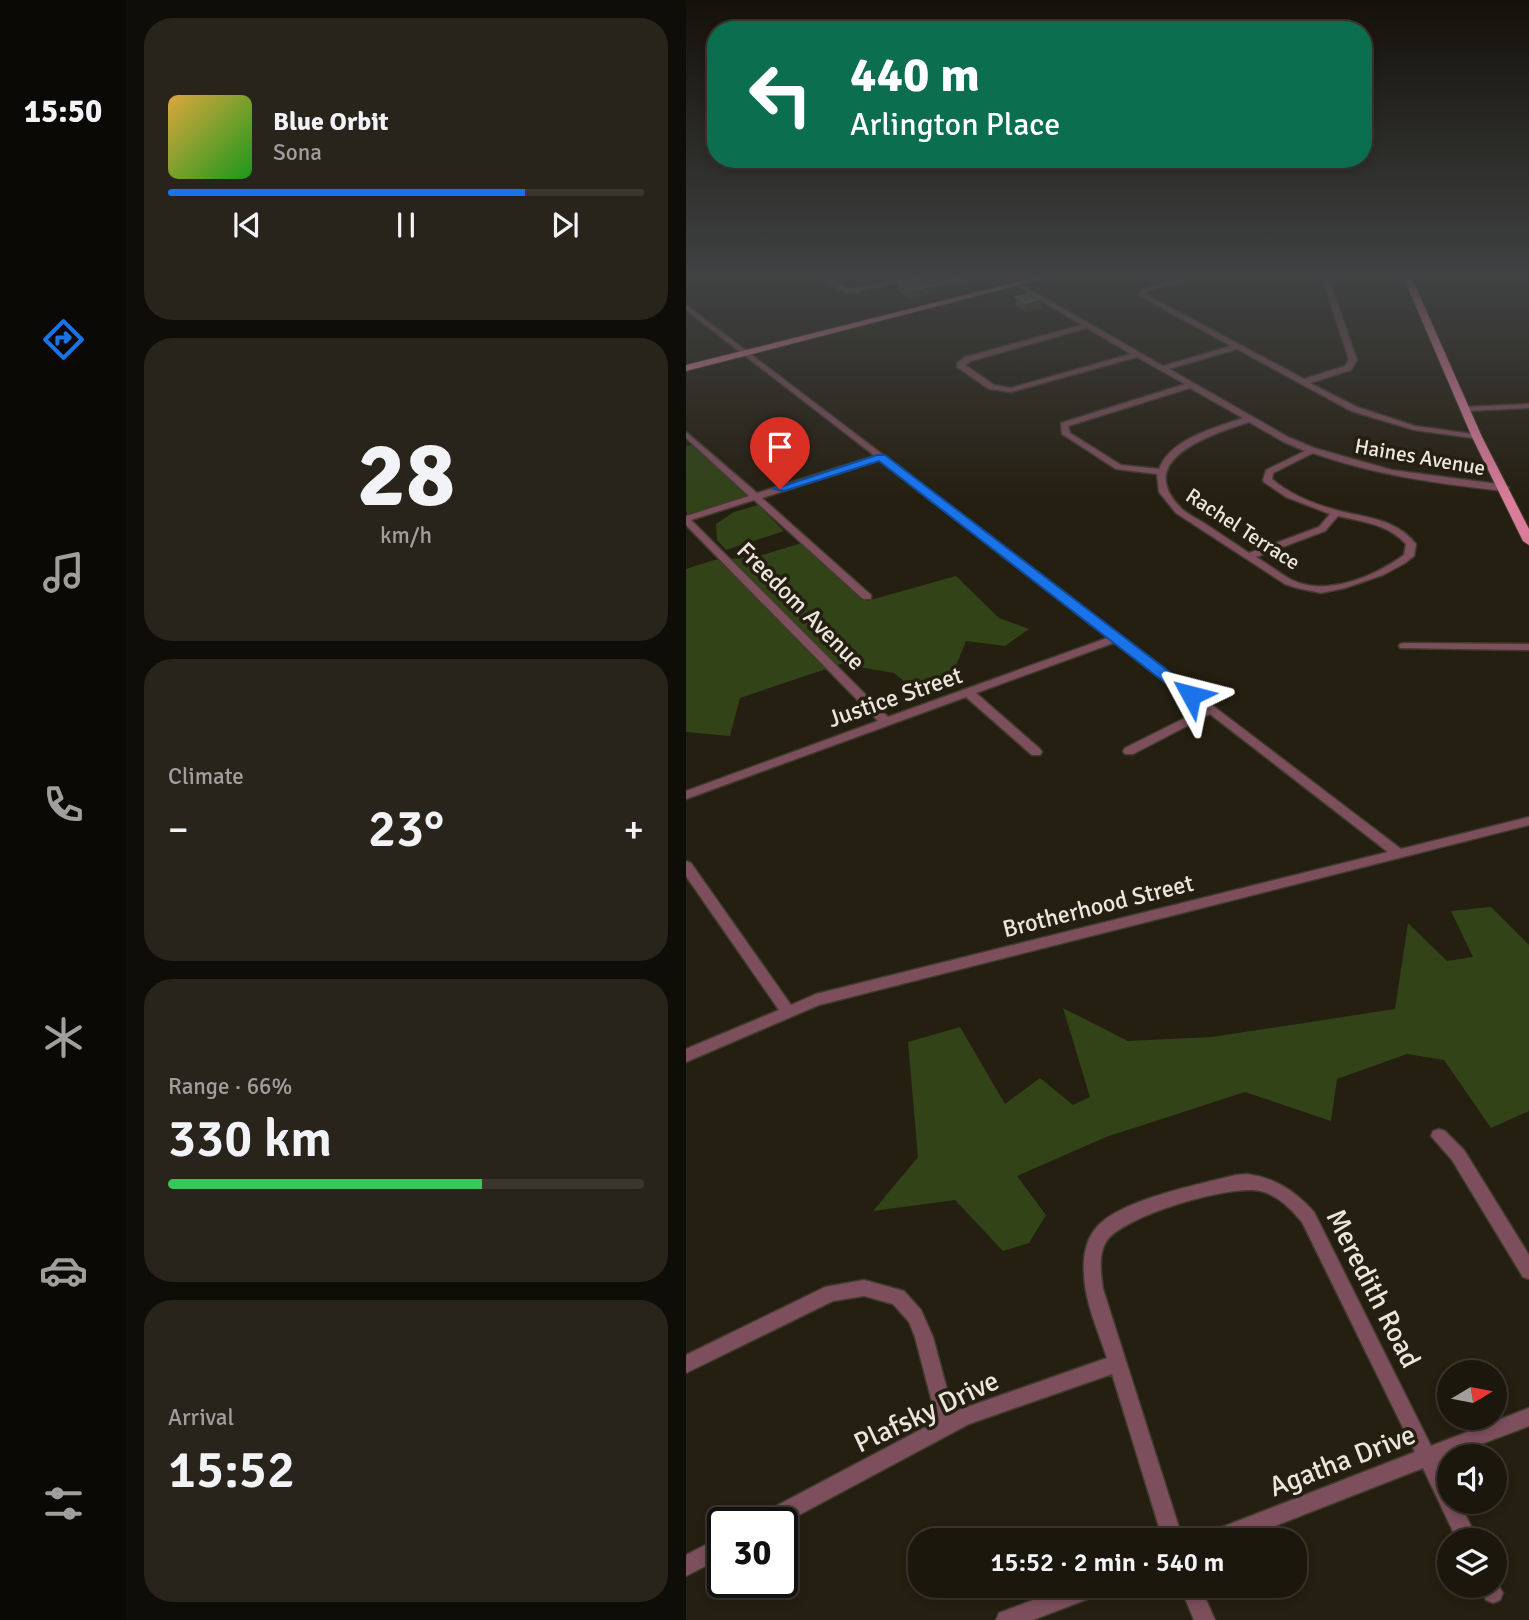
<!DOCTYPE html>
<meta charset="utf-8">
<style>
body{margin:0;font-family:Signika,sans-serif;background:#29241b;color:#f1f3f6;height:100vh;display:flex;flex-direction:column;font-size:26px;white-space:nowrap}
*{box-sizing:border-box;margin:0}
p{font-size:23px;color:#a09f9d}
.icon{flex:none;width:38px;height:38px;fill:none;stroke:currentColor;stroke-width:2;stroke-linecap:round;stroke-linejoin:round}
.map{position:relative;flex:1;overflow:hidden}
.drawer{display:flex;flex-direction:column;gap:18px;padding:18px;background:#0f0d07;width:560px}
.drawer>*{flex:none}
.hud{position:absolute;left:21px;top:21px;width:665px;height:147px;border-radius:28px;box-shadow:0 4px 10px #0003,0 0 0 2px #3a362e;background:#0b6e4f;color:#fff;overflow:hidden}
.needle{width:46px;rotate:80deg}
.buttons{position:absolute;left:751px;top:1360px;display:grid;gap:14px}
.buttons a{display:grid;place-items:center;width:70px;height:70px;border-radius:50%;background:#1c170d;box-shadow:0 4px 10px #0003,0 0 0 2px #3a362e;font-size:35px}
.speed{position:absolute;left:21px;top:1507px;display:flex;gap:14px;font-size:35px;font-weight:700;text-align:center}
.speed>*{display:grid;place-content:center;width:91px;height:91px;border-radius:50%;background:#1c170d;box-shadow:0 4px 10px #0003,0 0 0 2px #3a362e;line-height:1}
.speed .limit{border:4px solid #111;border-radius:10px;background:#fff;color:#111}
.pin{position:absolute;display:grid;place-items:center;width:60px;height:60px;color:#fff;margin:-72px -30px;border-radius:50% 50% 50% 0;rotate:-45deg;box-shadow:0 0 7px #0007}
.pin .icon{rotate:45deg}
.me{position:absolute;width:77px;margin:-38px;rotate:308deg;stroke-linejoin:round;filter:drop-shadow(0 0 5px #0008)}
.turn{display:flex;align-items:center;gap:24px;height:147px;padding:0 28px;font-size:32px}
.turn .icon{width:91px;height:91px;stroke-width:2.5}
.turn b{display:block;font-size:49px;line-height:60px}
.big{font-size:52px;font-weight:600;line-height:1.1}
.drawer .widget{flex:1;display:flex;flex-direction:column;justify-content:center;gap:10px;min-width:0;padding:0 24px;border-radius:28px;background:#29241b}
.drawer .dial{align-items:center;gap:0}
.dial b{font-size:91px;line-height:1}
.song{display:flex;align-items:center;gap:21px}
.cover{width:84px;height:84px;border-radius:10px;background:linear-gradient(135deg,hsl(40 70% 55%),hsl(120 70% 35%))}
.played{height:7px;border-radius:4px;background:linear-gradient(90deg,#1a73e8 75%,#3a362e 75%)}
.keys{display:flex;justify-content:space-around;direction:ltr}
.heat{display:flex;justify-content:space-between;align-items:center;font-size:38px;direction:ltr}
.charge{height:10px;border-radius:5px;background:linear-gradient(90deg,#34c759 66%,#3a362e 0)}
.trip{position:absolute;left:222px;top:1528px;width:399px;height:70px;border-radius:28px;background:#1c170d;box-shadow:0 4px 10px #0003,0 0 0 2px #3a362e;font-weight:600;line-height:70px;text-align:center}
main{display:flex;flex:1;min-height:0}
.tab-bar{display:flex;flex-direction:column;width:126px;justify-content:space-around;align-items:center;background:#0b0905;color:#a09f9d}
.tab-bar .icon{width:49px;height:49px}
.tab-bar .selected{color:#1a73e8}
.tab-bar b{font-size:32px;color:#f1f3f6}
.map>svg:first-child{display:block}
</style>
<main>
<nav class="tab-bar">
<b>15:50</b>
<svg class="icon selected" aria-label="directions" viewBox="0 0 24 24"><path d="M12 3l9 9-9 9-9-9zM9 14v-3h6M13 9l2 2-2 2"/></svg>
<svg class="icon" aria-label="music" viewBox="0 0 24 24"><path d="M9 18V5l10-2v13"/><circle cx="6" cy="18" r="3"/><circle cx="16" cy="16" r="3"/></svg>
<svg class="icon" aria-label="phone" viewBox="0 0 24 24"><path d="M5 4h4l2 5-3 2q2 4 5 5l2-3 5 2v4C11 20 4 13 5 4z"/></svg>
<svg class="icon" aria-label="climate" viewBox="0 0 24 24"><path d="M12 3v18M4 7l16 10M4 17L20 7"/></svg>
<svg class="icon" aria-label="car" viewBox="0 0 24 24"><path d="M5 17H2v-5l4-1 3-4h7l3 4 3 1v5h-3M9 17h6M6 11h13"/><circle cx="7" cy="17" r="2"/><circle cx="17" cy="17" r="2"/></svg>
<svg class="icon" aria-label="filters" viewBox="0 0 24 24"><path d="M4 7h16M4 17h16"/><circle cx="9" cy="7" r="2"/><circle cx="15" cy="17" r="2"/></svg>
</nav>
<section class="drawer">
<div class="widget">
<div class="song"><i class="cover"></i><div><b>Blue Orbit</b><p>Sona</p></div></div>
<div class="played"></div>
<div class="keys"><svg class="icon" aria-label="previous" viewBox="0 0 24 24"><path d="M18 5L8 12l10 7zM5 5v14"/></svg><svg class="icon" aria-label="pause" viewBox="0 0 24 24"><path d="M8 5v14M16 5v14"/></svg><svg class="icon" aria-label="next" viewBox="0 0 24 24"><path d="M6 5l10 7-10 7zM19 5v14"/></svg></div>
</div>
<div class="widget dial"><b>28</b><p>km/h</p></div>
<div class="widget"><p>Climate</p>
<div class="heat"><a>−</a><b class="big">23°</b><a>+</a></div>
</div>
<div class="widget"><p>Range · 66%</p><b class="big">330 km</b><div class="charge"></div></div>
<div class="widget"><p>Arrival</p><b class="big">15:52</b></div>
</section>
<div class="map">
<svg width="843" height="1620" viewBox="0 0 843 1620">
<rect width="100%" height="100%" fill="#251f11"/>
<path fill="#314317" d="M 5,445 L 63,496 L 4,516 L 0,512 L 0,446 Z
M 72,505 L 98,531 L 40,550 L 31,540 L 30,524 L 48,512 Z
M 116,543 L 181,601 L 270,576 L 313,618 L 343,629 L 319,646 L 280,641 L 269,668 L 268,685 L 229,690 L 208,673 L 155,664 L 54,698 L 44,736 L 0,732 L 0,569 L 28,560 L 69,557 Z
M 805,907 L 843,945 L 843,1111 L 805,1128 L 758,1060 L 721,1054 L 651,1079 L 645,1121 L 559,1092 L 420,1137 L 331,1176 L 360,1215 L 343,1243 L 317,1251 L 269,1200 L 187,1211 L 232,1157 L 222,1042 L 274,1027 L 319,1104 L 354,1078 L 387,1105 L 404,1097 L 377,1008 L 442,1041 L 526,1037 L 709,1009 L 722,923 L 761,961 L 787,957 L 765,911 Z"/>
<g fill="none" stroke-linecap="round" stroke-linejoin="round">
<g stroke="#413b2e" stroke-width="3">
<path id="minor" d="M 10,274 L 17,274 L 20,277 L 15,278 Z
M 132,274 C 146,274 153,288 167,289 L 237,274 L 248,274 L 167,293 L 155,291 Z
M 310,274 L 317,274 L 477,366 L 545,346 L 452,295 L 457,289 L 512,274 L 522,274 L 461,291 L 459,294 L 618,379 L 659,366 L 663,360 L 635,274 L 641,274 L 671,360 L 665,370 L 624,383 L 671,407 L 729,426 L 794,435 L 794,439 L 728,430 L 665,411 L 551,349 L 483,369 L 602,437 L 628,448 L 706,470 L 819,485 L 823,488 L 819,491 C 753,484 689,475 627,453 L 587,473 L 586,479 C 603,494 628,504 650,510 C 680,518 709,518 730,544 L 728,556 L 719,563 L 697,575 L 659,588 L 635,593 L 611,588 L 599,584 L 490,513 L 473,492 L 471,474 L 430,469 L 376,434 L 375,423 L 499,384 L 451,357 L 325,392 L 303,389 L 271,367 L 271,363 L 279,357 L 396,325 ZM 401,328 L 445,354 L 325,388 L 308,385 L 279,365 L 285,361 ZM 504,388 L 557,418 C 529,428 485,438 473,469 L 435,465 L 384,433 L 382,426 ZM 563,422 L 596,441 L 619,451 L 580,470 L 577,480 L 578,482 L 600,497 L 644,514 L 633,527 L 563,553 C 548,543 533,533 518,523 C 510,518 501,514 495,508 C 446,459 527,434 563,422 ZM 652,516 C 677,522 702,524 720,544 L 718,555 C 689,576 641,597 606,580 C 594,574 582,564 570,557 L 639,531 Z
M 0,305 L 715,849 L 843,817 L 843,825 L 133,1005 L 0,1062 L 0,1049 L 93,1010 L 0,876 L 0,861 L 5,863 L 105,1005 L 130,994 L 702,852 L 524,714 L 447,754 L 439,754 L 437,751 L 439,748 L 517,709 L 430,642 L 290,693 L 354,749 L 356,752 L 354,755 L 346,755 L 280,697 L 0,799 L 0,791 L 192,721 L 0,525 L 0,516 L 63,496 L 0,438 L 0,432 L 71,493 L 189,456 L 0,310 ZM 194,460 L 424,637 L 202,717 L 5,520 L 68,500 L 177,599 L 185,599 L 185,595 L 76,498 Z
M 843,404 L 843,408 L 778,411 L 774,409 L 778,407 Z
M 718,643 L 843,644 L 843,650 L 714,648 L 713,646 L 714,644 Z
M 753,1129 L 759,1131 L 778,1150 L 843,1255 L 843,1279 L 837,1277 L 766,1160 L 745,1136 L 747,1131 Z
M 561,1174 C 590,1178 609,1191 628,1212 L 745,1446 L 843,1408 L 843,1426 L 763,1456 L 753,1461 L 763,1480 L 763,1502 L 773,1502 L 792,1540 L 771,1540 L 737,1468 L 553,1540 L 518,1540 L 521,1533 L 729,1452 L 616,1222 C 605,1209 592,1195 574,1191 C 546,1184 435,1216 420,1242 C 412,1255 415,1274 417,1289 L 497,1540 L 477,1540 L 426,1374 L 283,1424 L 96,1524 L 70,1522 L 73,1515 L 251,1421 L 229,1337 L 223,1322 L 207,1304 L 178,1296 L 147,1301 L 0,1373 L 0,1355 L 139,1287 L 178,1280 L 218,1291 L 235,1310 L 247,1337 L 267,1412 L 421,1358 C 412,1331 399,1302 398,1274 C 397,1259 399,1241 410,1228 C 433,1200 514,1184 550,1175 Z
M 37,1536 L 37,1557 L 0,1576 L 0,1555 Z
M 808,1578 L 817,1593 L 814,1600 L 807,1603 L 800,1600 L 793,1586 L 808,1586 Z
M 384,1586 L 420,1586 L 417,1593 L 347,1620 L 310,1620 L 313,1613 Z
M 494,1586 L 514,1586 L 529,1620 L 508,1620 Z"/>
</g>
<g stroke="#413b2e" stroke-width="2">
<path id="major" d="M 363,274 L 376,274 L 0,371 L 0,365 Z
M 716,274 L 724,274 L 796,437 L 843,529 L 843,545 L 837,541 L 786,437 Z"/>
</g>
<use href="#minor" fill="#7d4f5d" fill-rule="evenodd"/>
<use href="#major" fill="#da7d9b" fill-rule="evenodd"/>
</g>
<path fill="#514b3c" d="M 251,274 L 305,274 L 305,279 L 226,300 L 213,292 L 212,283 Z
M 330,297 L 355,299 L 355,308 L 340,312 L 330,306 Z"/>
<path fill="#393224" d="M 292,274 L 305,274 L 305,279 L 226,300 L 225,291 Z
M 355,299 L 355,308 L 340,312 L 340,303 Z"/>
<path fill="#625b4d" stroke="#777164" stroke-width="2" d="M 251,274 L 292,274 L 225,291 L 212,283 Z
M 345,293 L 355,299 L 340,303 L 330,297 Z"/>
<linearGradient id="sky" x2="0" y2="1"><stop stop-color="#141109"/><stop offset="0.55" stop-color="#404243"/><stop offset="1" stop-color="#404243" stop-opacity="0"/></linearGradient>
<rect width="843" height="501" fill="url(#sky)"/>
<path fill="#1a73e8" stroke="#114b97" stroke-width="2" d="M 191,455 L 199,455 L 510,692 L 512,695 L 510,699 L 500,699 L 193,461 L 98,491 L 88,489 Z"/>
<g text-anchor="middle" stroke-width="7" stroke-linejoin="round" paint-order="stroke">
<g font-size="21" fill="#eae6dd" stroke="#251f11">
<text transform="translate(734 457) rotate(10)" y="7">Haines Avenue</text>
<text transform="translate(557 529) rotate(33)" y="7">Rachel Terrace</text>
</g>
<g font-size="24" fill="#eae6dd" stroke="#251f11">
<text transform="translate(115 606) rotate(45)" y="8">Freedom Avenue</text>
<text transform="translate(209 697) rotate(-19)" y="8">Justice Street</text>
<text transform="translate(412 906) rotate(-14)" y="8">Brotherhood Street</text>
</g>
<g font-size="28" fill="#eae6dd" stroke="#251f11">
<text transform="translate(688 1288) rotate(63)" y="10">Meredith Road</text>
<text transform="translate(240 1411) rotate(-25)" y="10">Plafsky Drive</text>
<text transform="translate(656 1460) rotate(-21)" y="10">Agatha Drive</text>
</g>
</g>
</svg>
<div class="buttons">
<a><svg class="needle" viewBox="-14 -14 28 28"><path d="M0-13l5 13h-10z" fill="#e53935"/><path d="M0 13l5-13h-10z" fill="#a09f9d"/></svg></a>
<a><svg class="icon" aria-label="sound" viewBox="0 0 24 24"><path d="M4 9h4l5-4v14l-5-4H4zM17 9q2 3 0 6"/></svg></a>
<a><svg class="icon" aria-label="layers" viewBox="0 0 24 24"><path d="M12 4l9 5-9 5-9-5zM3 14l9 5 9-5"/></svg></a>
</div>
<div class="speed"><div class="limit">30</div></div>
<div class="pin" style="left:94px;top:489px;background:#d93025"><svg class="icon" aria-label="arrive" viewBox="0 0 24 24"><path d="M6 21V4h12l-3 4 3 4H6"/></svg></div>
<svg class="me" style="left:505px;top:695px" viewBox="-20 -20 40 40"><path d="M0-17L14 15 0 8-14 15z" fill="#1a73e8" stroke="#fff" stroke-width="4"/></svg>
<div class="trip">15:52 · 2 min · 540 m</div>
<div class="hud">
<div class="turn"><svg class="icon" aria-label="left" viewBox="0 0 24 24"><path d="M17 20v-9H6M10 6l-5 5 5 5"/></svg><div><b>440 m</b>Arlington Place</div></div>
</div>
</div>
</main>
